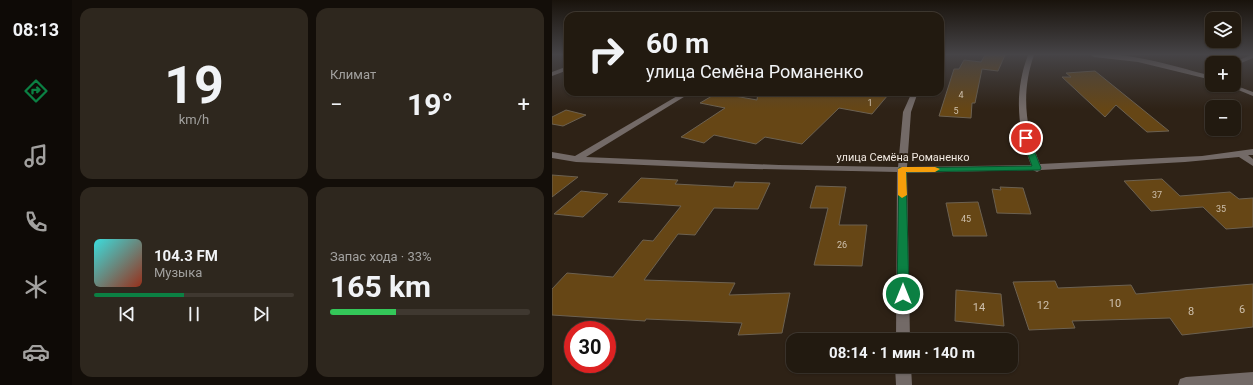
<!DOCTYPE html>
<html lang="ru">
<meta charset="utf-8">
<style>
body{margin:0;font-family:Roboto,sans-serif;background:#2e271e;color:#f1f3f6;height:100vh;display:flex;flex-direction:column;font-size:15px;white-space:nowrap}
*{box-sizing:border-box;margin:0}
p{font-size:13px;color:#a2a19f}
.icon{flex:none;width:22px;height:22px;fill:none;stroke:currentColor;stroke-width:2;stroke-linecap:round;stroke-linejoin:round}
.map{position:relative;flex:1;overflow:hidden}
.sheet{display:flex;flex-direction:column;gap:8px;padding:8px;background:#130e09;width:480px}
.sheet>*{flex:none}
.banner{position:absolute;left:12px;top:12px;width:380px;height:84px;border-radius:12px;box-shadow:0 1px 3px #0004,0 0 0 1px #3f3830;background:#221a10;color:#f1f3f6;overflow:hidden}
.controls{position:absolute;left:653px;top:12px;display:grid;gap:8px}
.controls a{display:grid;place-items:center;width:36px;height:36px;border-radius:8px;background:#221a10;box-shadow:0 1px 3px #0004,0 0 0 1px #3f3830;font-size:20px}
.speed{position:absolute;left:12px;top:321px;display:flex;gap:8px;font-size:20px;font-weight:700;text-align:center}
.speed>*{display:grid;place-content:center;width:52px;height:52px;border-radius:50%;background:#221a10;box-shadow:0 1px 3px #0004,0 0 0 1px #3f3830;line-height:1}
.speed .limit{border:6px solid #d22;background:#fff;color:#111}
.pin{position:absolute;display:grid;place-items:center;width:34px;height:34px;color:#fff;margin:-17px;border:2px solid #fff;border-radius:50%;box-shadow:0 1px 4px #0007}
.me{position:absolute;width:44px;margin:-22px;rotate:0deg;stroke-linejoin:round;filter:drop-shadow(0 0 3px #0008)}
.turn{display:flex;align-items:center;gap:14px;height:84px;padding:0 16px;font-size:18px}
.turn .icon{width:52px;height:52px;stroke-width:2.5}
.turn b{display:block;font-size:28px;line-height:34px}
.big{font-size:30px;font-weight:700;line-height:1.1}
.sheet .card{flex:1;display:flex;flex-direction:column;justify-content:center;gap:6px;min-width:0;padding:0 14px;border-radius:12px;background:#2e271e}
.sheet .dial{align-items:center;gap:0}
.dial b{font-size:52px;line-height:1}
.song{display:flex;align-items:center;gap:12px}
.cover{width:48px;height:48px;border-radius:6px;background:linear-gradient(135deg,hsl(180 70% 55%),hsl(10 70% 35%))}
.played{height:4px;border-radius:2px;background:linear-gradient(90deg,#0b8043 45%,#3f3830 45%)}
.keys{display:flex;justify-content:space-around;direction:ltr}
.heat{display:flex;justify-content:space-between;align-items:center;font-size:22px;direction:ltr}
.charge{height:6px;border-radius:3px;background:linear-gradient(90deg,#34c759 33%,#3f3830 0)}
.sheet .tiles{flex:1;display:grid;gap:8px;grid-template-columns:repeat(2,1fr)}
.trip{position:absolute;left:234px;top:333px;width:232px;height:40px;border-radius:12px;background:#221a10;box-shadow:0 1px 3px #0004,0 0 0 1px #3f3830;font-weight:700;line-height:40px;text-align:center}
main{display:flex;flex:1;min-height:0}
.tabs{display:flex;flex-direction:column;width:72px;justify-content:space-around;align-items:center;background:#0e0a06;color:#a2a19f}
.tabs .icon{width:28px;height:28px}
.tabs .current{color:#0b8043}
.tabs b{font-size:18px;color:#f1f3f6}
.map>svg:first-child{display:block}
</style>
<main>
<nav class="tabs">
<b>08:13</b>
<svg class="icon current" aria-label="directions" viewBox="0 0 24 24"><path d="M12 3l9 9-9 9-9-9zM9 14v-3h6M13 9l2 2-2 2"/></svg>
<svg class="icon" aria-label="music" viewBox="0 0 24 24"><path d="M9 18V5l10-2v13"/><circle cx="6" cy="18" r="3"/><circle cx="16" cy="16" r="3"/></svg>
<svg class="icon" aria-label="phone" viewBox="0 0 24 24"><path d="M5 4h4l2 5-3 2q2 4 5 5l2-3 5 2v4C11 20 4 13 5 4z"/></svg>
<svg class="icon" aria-label="climate" viewBox="0 0 24 24"><path d="M12 3v18M4 7l16 10M4 17L20 7"/></svg>
<svg class="icon" aria-label="car" viewBox="0 0 24 24"><path d="M5 17H2v-5l4-1 3-4h7l3 4 3 1v5h-3M9 17h6M6 11h13"/><circle cx="7" cy="17" r="2"/><circle cx="17" cy="17" r="2"/></svg>
</nav>
<section class="sheet">
<div class="tiles">
<div class="card dial"><b>19</b><p>km/h</p></div>
<div class="card"><p>Климат</p>
<div class="heat"><a>−</a><b class="big">19°</b><a>+</a></div>
</div>
<div class="card">
<div class="song"><i class="cover"></i><div><b>104.3 FM</b><p>Музыка</p></div></div>
<div class="played"></div>
<div class="keys"><svg class="icon" aria-label="previous" viewBox="0 0 24 24"><path d="M18 5L8 12l10 7zM5 5v14"/></svg><svg class="icon" aria-label="pause" viewBox="0 0 24 24"><path d="M8 5v14M16 5v14"/></svg><svg class="icon" aria-label="next" viewBox="0 0 24 24"><path d="M6 5l10 7-10 7zM19 5v14"/></svg></div>
</div>
<div class="card"><p>Запас хода · 33%</p><b class="big">165 km</b><div class="charge"></div></div>
</div>
</section>
<div class="map">
<svg width="701" height="385" viewBox="0 0 701 385">
<rect width="100%" height="100%" fill="#2e2216"/>
<path fill="#664615" stroke="#6c6151" d="M 433,55 L 453,55 L 446,71 L 430,69 L 423,103 L 420,103 L 419,118 L 387,116 L 402,69 L 407,69 L 412,60 L 429,62 Z
M 543,71 L 590,109 L 617,131 L 595,132 L 564,105 L 553,117 L 510,77 L 519,77 L 514,73 Z
M 206,92 L 315,92 L 336,95 L 320,114 L 287,108 L 250,144 L 213,137 L 204,144 L 162,135 L 152,143 L 129,137 L 173,108 L 148,103 L 165,93 L 205,100 Z
M 14,110 L 34,115 L 11,126 L 0,124 L 0,117 Z
M 0,175 L 26,177 L 0,197 Z
M 89,178 L 126,180 L 123,184 L 181,187 L 183,182 L 218,183 L 206,209 L 162,208 L 143,235 L 126,234 L 92,280 L 183,283 L 177,295 L 238,293 L 230,333 L 186,335 L 190,323 L 94,319 L 93,321 L 0,315 L 0,289 L 15,273 L 61,277 L 91,240 L 101,241 L 129,206 L 66,202 Z
M 610,179 L 628,196 L 678,192 L 687,199 L 701,198 L 701,227 L 674,229 L 651,207 L 599,211 L 572,181 Z
M 264,186 L 294,187 L 287,225 L 315,225 L 310,266 L 262,265 L 276,208 L 258,208 Z
M 448,187 L 471,188 L 479,214 L 445,213 L 440,189 L 449,190 Z
M 29,191 L 56,194 L 31,217 L 2,214 Z
M 426,202 L 435,236 L 401,236 L 394,203 Z
M 503,281 L 506,288 L 579,285 L 584,294 L 701,284 L 701,327 L 630,335 L 618,318 L 520,321 L 523,328 L 477,330 L 461,282 Z
M 404,290 L 449,294 L 452,326 L 403,321 Z"/>
<g fill="none" stroke-linecap="round" stroke-linejoin="round">
<path fill="#736a67" fill-rule="evenodd" d="M 388,55 L 393,55 L 388,59 Z
M 476,55 L 482,55 C 469,92 473,128 488,164 L 650,156 L 701,149 L 701,155 L 696,155 L 701,159 L 701,166 L 687,157 L 633,162 L 489,170 L 485,172 L 481,170 L 355,173 L 358,340 L 344,340 L 345,172 L 159,168 L 24,162 L 0,158 L 0,152 L 23,156 L 132,92 L 140,92 L 34,157 L 227,165 L 346,167 L 351,112 L 360,92 L 366,92 L 359,112 L 355,167 L 479,165 C 465,128 462,92 476,55 Z
M 539,55 C 577,51 623,67 660,76 L 660,80 L 586,62 L 542,57 Z
M 699,55 L 701,55 L 701,58 L 682,66 L 682,63 L 680,63 Z
M 16,66 L 16,70 L 0,76 L 0,72 Z
M 674,85 L 682,85 L 701,92 L 701,96 Z
M 343,366 L 359,366 L 360,385 L 344,385 Z
M 701,372 L 701,385 L 626,385 L 628,379 L 634,377 Z"/>
</g>
<linearGradient id="sky" x2="0" y2="1"><stop stop-color="#19130c"/><stop offset="0.5" stop-color="#464447"/><stop offset="1" stop-color="#464447" stop-opacity="0"/></linearGradient>
<rect width="701" height="109" fill="url(#sky)"/>
<path fill="#0b8043" stroke="#07532c" d="M 471,136 L 477,138 L 489,168 L 488,170 L 354,172 L 357,294 L 355,297 L 351,299 L 347,297 L 345,294 L 347,168 L 480,166 L 470,138 Z"/>
<path fill="#f59e0b" d="M 350,167 L 383,167 L 388,169 L 383,172 L 354,172 L 355,195 L 350,198 L 346,195 L 346,169 Z"/>
<g text-anchor="middle" stroke-width="4" stroke-linejoin="round" paint-order="stroke">
<g font-size="9" fill="#cec0ad">
<text x="409" y="98">4</text>
<text x="318" y="106">1</text>
<text x="404" y="114">5</text>
<text x="605" y="198">37</text>
<text x="669" y="212">35</text>
<text x="414" y="222">45</text>
<text x="290" y="248">26</text>
</g>
<g font-size="11" fill="#f0e8e0" stroke="#2e2216">
<text x="351" y="161">улица Семёна Романенко</text>
</g>
<g font-size="11" fill="#cec0ad">
<text x="563" y="307">10</text>
<text x="491" y="309">12</text>
<text x="427" y="311">14</text>
<text x="690" y="313">6</text>
<text x="639" y="315">8</text>
</g>
</g>
</svg>
<div class="controls">
<a><svg class="icon" aria-label="layers" viewBox="0 0 24 24"><path d="M12 4l9 5-9 5-9-5zM3 14l9 5 9-5"/></svg></a>
<a>+</a>
<a>−</a>
</div>
<div class="speed"><div class="limit">30</div></div>
<div class="pin" style="left:474px;top:138px;background:#d93025"><svg class="icon" aria-label="arrive" viewBox="0 0 24 24"><path d="M6 21V4h12l-3 4 3 4H6"/></svg></div>
<svg class="me" style="left:351px;top:294px" viewBox="-20 -20 40 40"><circle r="17" fill="#0b8043" stroke="#fff" stroke-width="3"/><path d="M0-11L8 9 0 5-8 9z" fill="#fff"/></svg>
<div class="trip">08:14 · 1 мин · 140 m</div>
<div class="banner">
<div class="turn"><svg class="icon" aria-label="right" viewBox="0 0 24 24"><path d="M7 20v-9h11M14 6l5 5-5 5"/></svg><div><b>60 m</b>улица Семёна Романенко</div></div>
</div>
</div>
</main>
